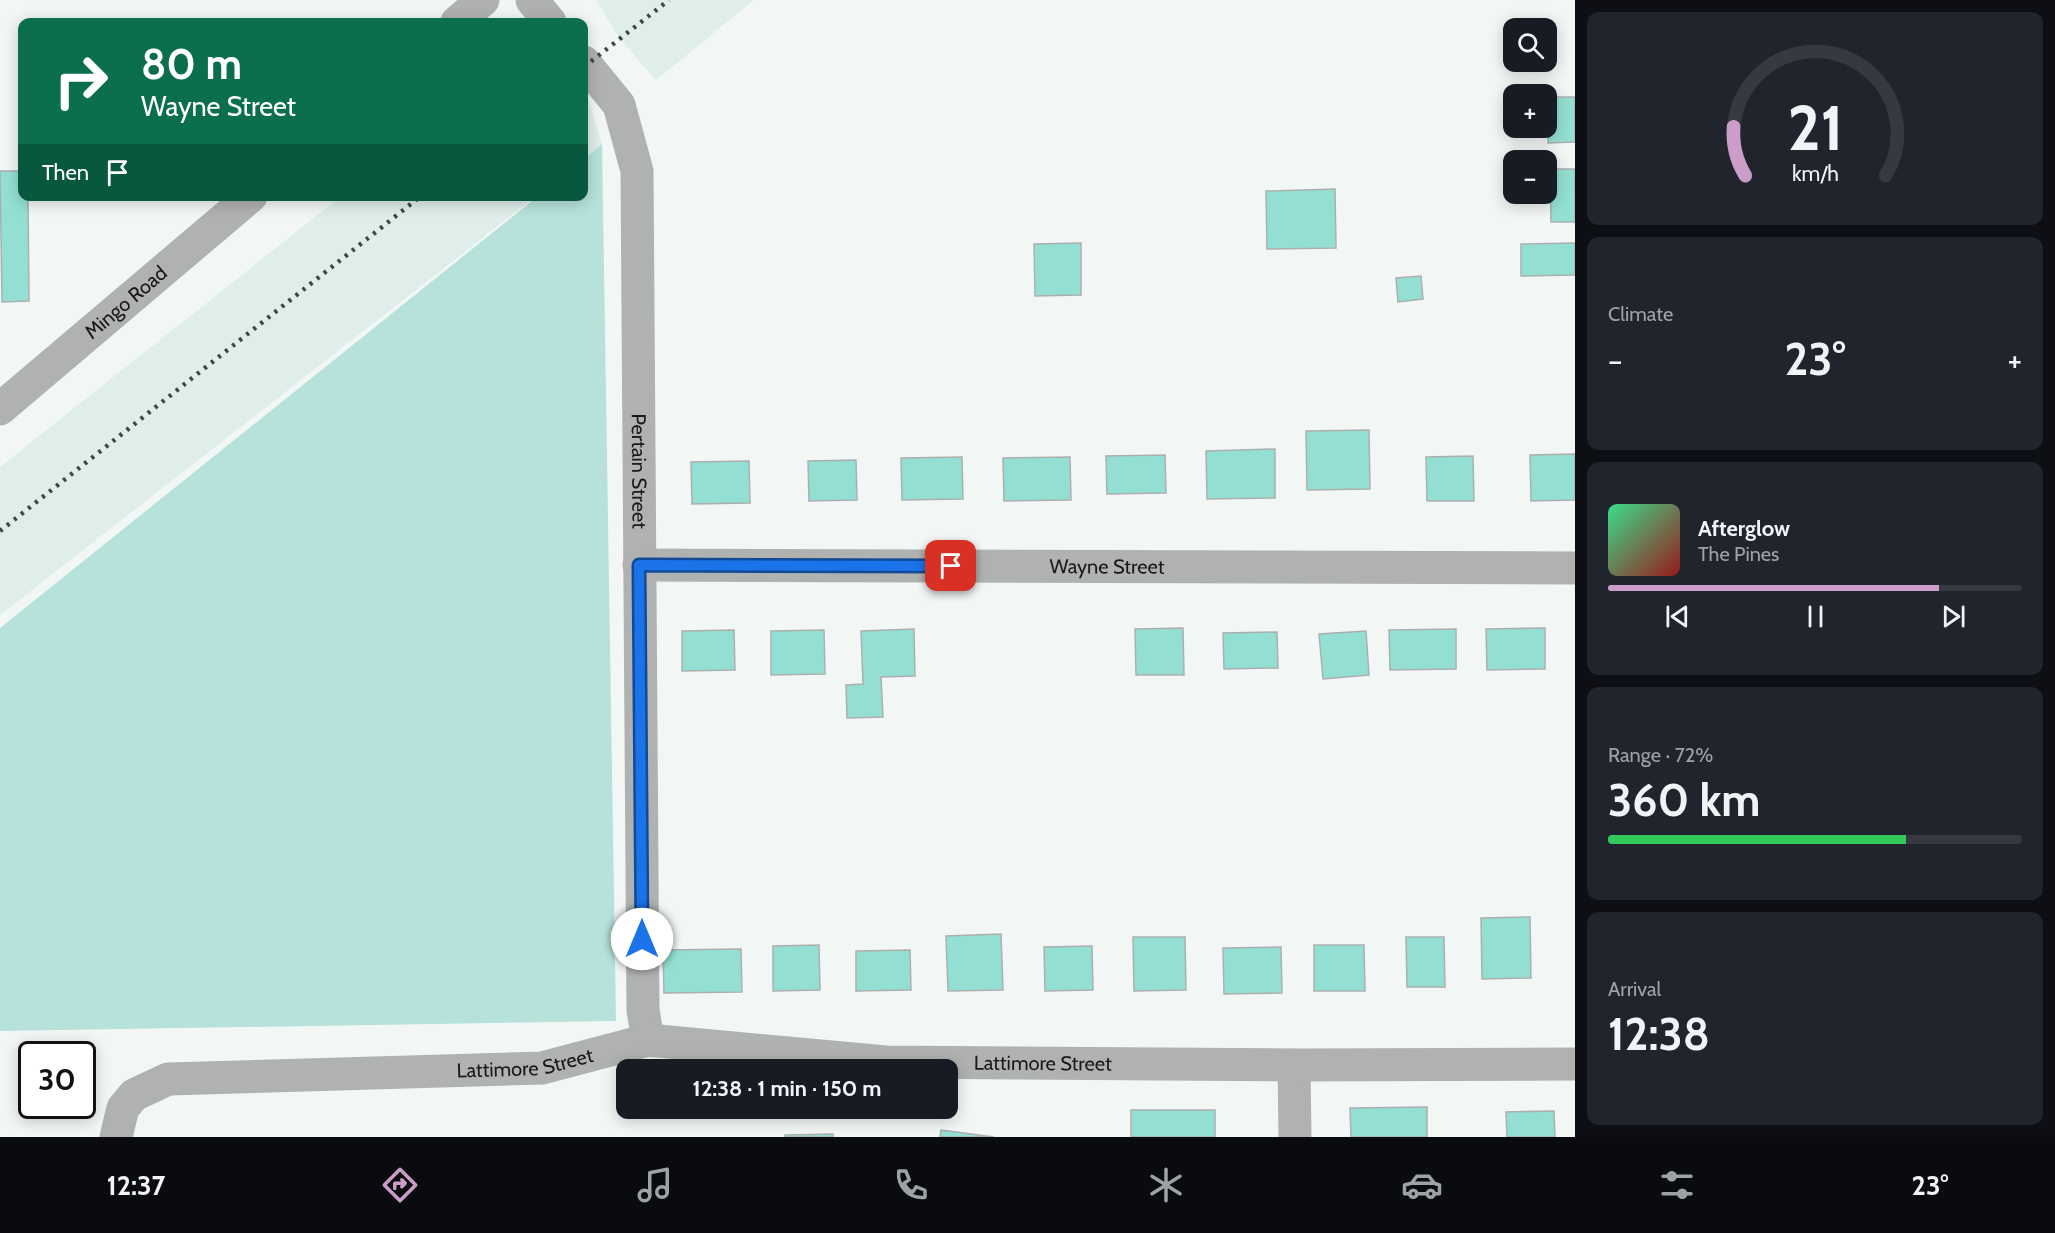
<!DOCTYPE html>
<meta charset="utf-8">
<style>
body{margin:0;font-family:Cabin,sans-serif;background:#20242c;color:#f1f3f6;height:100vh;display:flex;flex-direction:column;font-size:22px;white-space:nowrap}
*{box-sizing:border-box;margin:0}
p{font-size:20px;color:#9ea1a6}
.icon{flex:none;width:33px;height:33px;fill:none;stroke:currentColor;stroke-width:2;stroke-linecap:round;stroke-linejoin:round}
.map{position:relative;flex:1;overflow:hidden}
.details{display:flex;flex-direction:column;gap:12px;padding:12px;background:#0d0f14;width:480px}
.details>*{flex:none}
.hud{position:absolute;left:18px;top:18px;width:570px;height:183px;border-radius:12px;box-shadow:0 3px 15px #0003;background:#0b6e4f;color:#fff;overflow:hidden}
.fabs{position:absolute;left:1503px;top:18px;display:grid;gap:12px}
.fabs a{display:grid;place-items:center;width:54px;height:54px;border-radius:12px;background:#171b24;box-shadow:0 3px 15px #0003;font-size:30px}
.speed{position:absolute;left:18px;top:1041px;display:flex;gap:12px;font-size:30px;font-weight:700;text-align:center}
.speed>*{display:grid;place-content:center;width:78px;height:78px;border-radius:50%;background:#171b24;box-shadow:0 3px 15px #0003;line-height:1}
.speed .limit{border:3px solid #111;border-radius:9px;background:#fff;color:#111}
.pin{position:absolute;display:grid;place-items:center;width:51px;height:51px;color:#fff;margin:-26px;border-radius:12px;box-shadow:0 3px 9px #0006}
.me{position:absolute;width:66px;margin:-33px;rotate:0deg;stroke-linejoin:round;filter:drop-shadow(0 0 4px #0008)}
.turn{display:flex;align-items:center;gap:21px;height:126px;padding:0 24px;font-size:27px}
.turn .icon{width:78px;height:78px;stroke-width:2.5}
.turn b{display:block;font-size:42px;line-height:51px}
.then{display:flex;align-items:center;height:57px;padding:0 24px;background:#0003;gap:12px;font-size:22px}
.big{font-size:45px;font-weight:700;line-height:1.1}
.details .widget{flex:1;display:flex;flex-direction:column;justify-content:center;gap:9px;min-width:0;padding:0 21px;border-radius:12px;background:#20242c}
.details .dial{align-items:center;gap:0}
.dial svg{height:156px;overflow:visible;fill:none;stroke:#363941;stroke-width:7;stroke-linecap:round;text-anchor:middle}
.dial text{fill:#f1f3f6;stroke:none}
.song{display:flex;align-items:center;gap:18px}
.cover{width:72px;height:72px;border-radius:9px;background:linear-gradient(135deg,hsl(150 70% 55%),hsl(0 70% 35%))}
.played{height:6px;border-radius:3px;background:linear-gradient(90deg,#cd9dc9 80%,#363941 80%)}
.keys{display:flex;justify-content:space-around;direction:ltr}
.heat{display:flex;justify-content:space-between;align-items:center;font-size:33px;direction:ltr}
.charge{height:9px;border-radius:4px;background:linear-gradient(90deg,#34c759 72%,#363941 0)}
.trip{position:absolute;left:616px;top:1059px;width:342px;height:60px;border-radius:12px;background:#171b24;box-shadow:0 3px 15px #0003;font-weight:700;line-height:60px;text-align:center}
.menu{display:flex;height:96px;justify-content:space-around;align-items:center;background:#090b0e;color:#9ea1a6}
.menu .icon{width:42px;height:42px}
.menu .selected{color:#cd9dc9}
.menu b{font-size:27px;color:#f1f3f6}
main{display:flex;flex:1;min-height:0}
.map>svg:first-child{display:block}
</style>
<main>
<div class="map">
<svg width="1575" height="1137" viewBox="0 0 1575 1137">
<rect width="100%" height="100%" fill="#f2f7f6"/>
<path fill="#dfeeeb" d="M 596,0 L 754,0 L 656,80 L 620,39 Z
M 584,93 L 588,99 L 602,144 L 584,159 Z
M 340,197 L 535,197 L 0,615 L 0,467 Z"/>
<path fill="#b6e2db" d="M 602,144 L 616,1021 L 0,1031 L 0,628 L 537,197 L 584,196 L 584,159 Z"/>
<path fill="#94dfd3" stroke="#abb0af" stroke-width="1.5" d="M 1548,97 L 1575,97 L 1575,142 L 1548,143 Z
M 1550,169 L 1575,169 L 1575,222 L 1551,222 Z
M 0,171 L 22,171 L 22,196 L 28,196 L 29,301 L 2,302 Z
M 1335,189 L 1336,248 L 1267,249 L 1266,191 Z
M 1081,243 L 1081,295 L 1035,296 L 1034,244 Z
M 1575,243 L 1575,275 L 1521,276 L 1521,244 Z
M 1421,276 L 1423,299 L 1398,302 L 1396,278 Z
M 1369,430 L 1370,489 L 1307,490 L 1306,431 Z
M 1275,449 L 1275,498 L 1207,499 L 1206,451 Z
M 1575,454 L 1575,500 L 1531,501 L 1530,455 Z
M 1165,455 L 1166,493 L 1107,494 L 1106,456 Z
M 1473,456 L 1474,501 L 1427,501 L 1426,457 Z
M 962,457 L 963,499 L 902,500 L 901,458 Z
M 1070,457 L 1071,500 L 1004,501 L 1003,458 Z
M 856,460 L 857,500 L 809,501 L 808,461 Z
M 749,461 L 750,503 L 692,504 L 691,462 Z
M 1183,628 L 1184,675 L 1136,675 L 1135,629 Z
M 1545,628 L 1545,669 L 1487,670 L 1486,629 Z
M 914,629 L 915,676 L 881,677 L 883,717 L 847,718 L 846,685 L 863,684 L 861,631 Z
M 1456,629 L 1456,669 L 1390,670 L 1389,630 Z
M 734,630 L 735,670 L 682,671 L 682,631 Z
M 824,630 L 825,674 L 771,675 L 771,631 Z
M 1366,631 L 1369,675 L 1323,679 L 1319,634 Z
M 1277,632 L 1278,668 L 1224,669 L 1223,633 Z
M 1530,917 L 1531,978 L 1482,979 L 1481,918 Z
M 1001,934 L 1003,990 L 948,991 L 946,936 Z
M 1133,937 L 1185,937 L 1186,990 L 1134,991 Z
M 1406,937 L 1444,937 L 1445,987 L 1407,987 Z
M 819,945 L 820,990 L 773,991 L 773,946 Z
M 1314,945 L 1364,945 L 1365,991 L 1314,991 Z
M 1092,946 L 1093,990 L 1045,991 L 1044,947 Z
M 1281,947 L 1282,993 L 1224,994 L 1223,948 Z
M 741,949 L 742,992 L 664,993 L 663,950 Z
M 910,950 L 911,990 L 856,991 L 856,951 Z
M 1427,1107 L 1427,1137 L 1351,1137 L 1350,1108 Z
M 1131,1110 L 1215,1110 L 1215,1137 L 1131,1137 Z
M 1554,1111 L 1555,1137 L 1507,1137 L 1506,1112 Z
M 941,1130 L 994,1137 L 940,1137 Z
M 833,1134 L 833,1137 L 785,1137 L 785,1135 Z"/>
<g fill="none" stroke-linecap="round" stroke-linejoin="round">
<g stroke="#b0b2b1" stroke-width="33">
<path d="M 532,0 L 550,22"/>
<path d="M 457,22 L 483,0"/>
<path id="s1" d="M 584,62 L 619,105 L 637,171 L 643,1010 L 648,1040"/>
<path id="s2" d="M 0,409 L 251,196"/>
<path id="s3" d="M 639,565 L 1575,568"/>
<path d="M 1294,1065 L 1295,1137"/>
<path id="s4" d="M 116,1137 L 123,1108 L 134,1095 L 168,1079 L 542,1068 L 648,1040 L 886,1062 L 1294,1065 L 1575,1064"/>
</g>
<path stroke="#434646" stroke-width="4.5" stroke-dasharray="3 6" stroke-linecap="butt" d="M 584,67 L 669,0
M 0,531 L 421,196"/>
</g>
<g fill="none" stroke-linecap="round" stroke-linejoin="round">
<g stroke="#114b97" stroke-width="15">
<path id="route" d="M 642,939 L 639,565 L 951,566"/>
</g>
<use href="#route" stroke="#1a73e8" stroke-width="10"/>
</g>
<g text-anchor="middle" stroke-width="5" stroke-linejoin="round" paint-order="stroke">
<g font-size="20" fill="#181a1a" stroke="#fff">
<text dy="7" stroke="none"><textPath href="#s2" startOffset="165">Mingo Road</textPath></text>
<text dy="7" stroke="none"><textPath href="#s1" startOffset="424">Pertain Street</textPath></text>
<text dy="7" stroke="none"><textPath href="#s3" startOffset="468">Wayne Street</textPath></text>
<text dy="7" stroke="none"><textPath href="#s4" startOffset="442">Lattimore Street</textPath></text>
<text dy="7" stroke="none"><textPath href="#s4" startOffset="964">Lattimore Street</textPath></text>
</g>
</g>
</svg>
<div class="fabs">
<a><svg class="icon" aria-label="search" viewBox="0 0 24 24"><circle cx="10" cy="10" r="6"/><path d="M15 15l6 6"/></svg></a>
<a>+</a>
<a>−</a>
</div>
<div class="speed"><div class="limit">30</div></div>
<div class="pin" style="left:951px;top:566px;background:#d93025"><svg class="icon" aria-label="arrive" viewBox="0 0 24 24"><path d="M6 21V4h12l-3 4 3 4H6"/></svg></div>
<svg class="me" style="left:642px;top:939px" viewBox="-20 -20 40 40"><circle r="19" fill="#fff"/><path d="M0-13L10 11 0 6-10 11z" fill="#1a73e8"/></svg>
<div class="trip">12:38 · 1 min · 150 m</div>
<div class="hud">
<div class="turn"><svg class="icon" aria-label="right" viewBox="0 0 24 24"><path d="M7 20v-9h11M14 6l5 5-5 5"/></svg><div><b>80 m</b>Wayne Street</div></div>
<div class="then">Then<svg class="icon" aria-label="arrive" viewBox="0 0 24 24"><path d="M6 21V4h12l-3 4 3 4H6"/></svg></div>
</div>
</div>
<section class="details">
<div class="widget dial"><svg viewBox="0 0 100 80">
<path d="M14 69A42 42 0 1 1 86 69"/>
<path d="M14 69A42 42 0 0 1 8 44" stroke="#cd9dc9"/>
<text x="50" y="56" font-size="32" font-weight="700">21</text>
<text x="50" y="72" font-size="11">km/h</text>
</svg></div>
<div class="widget"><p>Climate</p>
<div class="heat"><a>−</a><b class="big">23°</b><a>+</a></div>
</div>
<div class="widget">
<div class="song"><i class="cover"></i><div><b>Afterglow</b><p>The Pines</p></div></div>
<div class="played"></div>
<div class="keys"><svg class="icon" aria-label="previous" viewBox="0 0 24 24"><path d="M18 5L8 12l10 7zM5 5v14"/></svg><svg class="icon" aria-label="pause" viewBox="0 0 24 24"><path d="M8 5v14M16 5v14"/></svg><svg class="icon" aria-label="next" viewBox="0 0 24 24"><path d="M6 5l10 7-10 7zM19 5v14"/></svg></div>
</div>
<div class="widget"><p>Range · 72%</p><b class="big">360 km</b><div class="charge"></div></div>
<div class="widget"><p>Arrival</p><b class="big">12:38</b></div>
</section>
</main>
<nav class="menu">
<b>12:37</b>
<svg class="icon selected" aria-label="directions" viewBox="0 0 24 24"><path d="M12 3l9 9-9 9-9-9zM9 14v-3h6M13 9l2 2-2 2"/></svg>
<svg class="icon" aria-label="music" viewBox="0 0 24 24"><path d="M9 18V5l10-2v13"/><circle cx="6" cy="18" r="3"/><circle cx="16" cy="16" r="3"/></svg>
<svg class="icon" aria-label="phone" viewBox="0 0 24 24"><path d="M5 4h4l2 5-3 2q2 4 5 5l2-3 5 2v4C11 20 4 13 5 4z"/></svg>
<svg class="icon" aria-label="climate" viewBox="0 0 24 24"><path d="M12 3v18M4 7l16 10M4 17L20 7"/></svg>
<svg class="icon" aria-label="car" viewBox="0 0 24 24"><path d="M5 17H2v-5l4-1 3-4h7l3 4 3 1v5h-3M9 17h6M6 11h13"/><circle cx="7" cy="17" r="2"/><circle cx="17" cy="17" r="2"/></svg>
<svg class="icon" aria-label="filters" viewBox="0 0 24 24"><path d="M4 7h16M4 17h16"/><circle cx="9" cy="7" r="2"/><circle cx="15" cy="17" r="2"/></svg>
<b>23°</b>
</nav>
